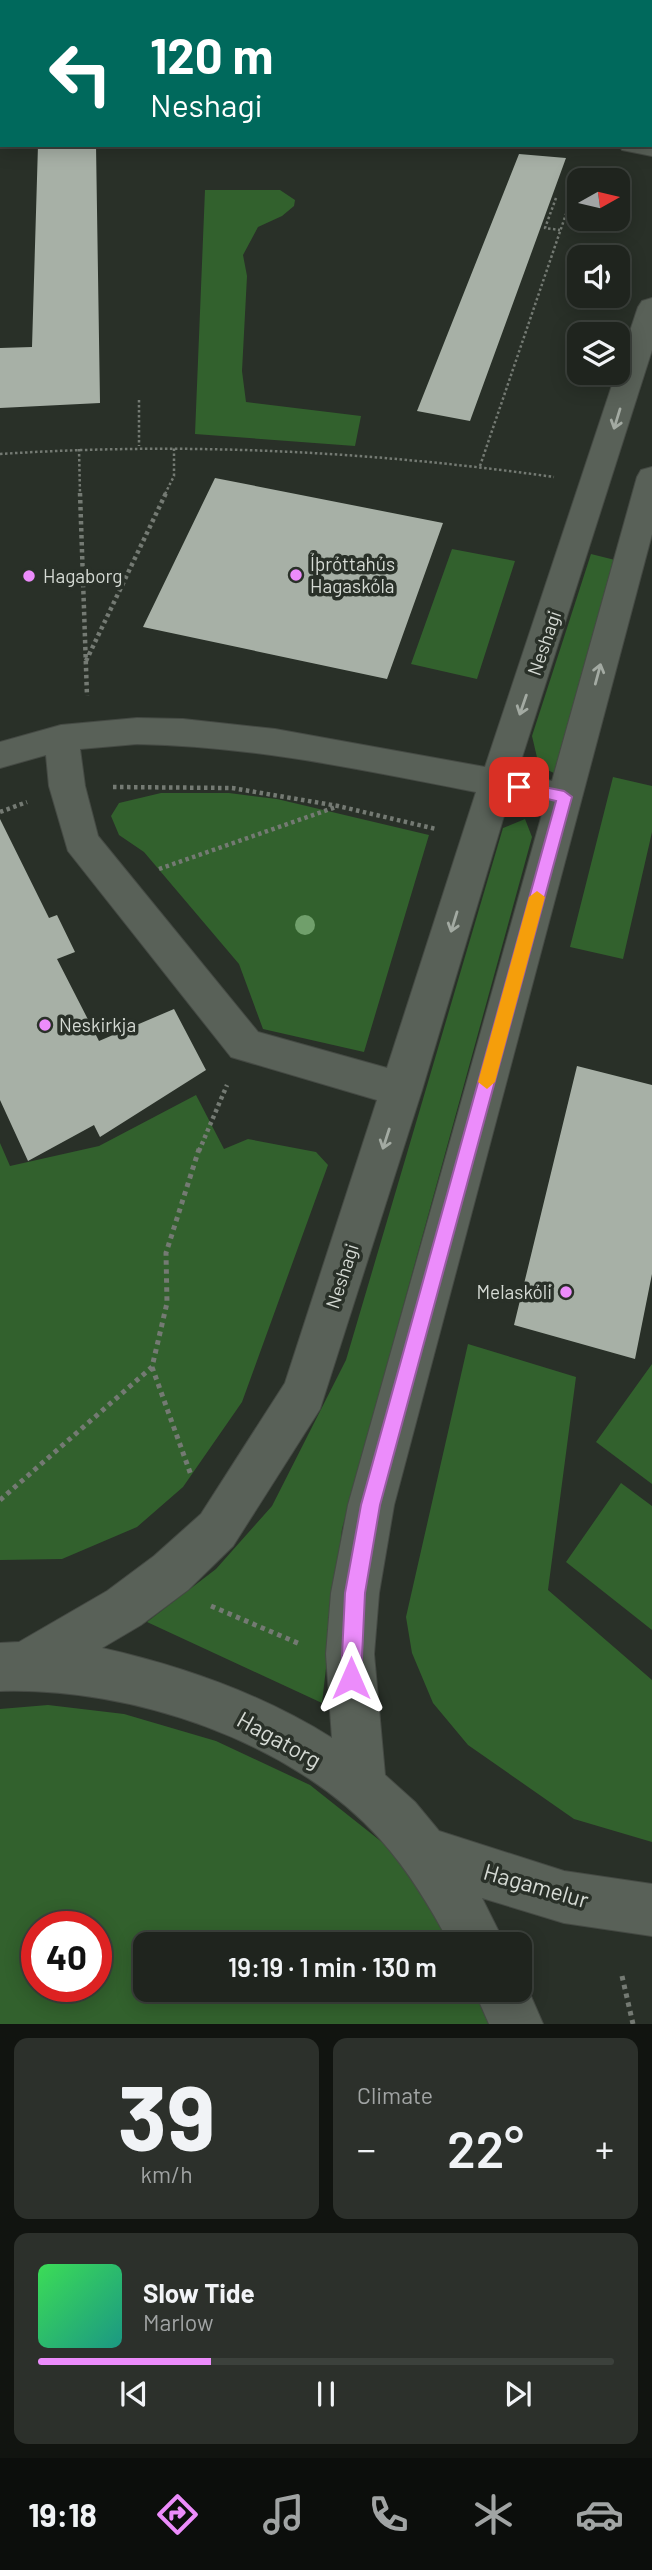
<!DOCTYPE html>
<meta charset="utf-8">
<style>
body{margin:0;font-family:Barlow,sans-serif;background:#2c302b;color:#f1f3f6;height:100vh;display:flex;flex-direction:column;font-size:26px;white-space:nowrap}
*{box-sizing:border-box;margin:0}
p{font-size:23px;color:#a1a4a4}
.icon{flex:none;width:38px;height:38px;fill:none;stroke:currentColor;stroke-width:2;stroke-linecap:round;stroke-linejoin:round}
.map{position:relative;height:2024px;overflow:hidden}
.sheet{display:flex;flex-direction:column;gap:14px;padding:14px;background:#111410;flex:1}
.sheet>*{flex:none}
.guide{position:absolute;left:0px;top:0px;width:653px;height:147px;box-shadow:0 4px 18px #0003,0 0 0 2px #3c413c;background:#00695c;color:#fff;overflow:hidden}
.needle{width:46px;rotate:82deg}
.buttons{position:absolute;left:567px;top:168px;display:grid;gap:14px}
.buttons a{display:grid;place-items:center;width:63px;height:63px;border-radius:14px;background:#1f241e;box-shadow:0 4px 18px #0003,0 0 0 2px #3c413c;font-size:35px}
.speed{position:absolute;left:21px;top:1911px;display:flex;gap:14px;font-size:35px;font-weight:700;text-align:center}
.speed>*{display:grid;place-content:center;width:91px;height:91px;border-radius:50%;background:#1f241e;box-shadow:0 4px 18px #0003,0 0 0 2px #3c413c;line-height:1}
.speed .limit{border:10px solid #d22;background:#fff;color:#111}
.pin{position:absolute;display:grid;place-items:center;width:60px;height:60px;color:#fff;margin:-30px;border-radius:14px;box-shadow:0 4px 10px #0006}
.me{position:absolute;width:77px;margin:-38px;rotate:0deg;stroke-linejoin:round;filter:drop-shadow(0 0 5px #0008)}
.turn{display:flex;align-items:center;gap:24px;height:147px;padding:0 35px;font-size:32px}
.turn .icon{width:91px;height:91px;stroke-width:2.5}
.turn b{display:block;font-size:49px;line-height:60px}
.big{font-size:52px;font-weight:600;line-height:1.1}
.sheet .widget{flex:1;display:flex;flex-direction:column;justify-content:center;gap:10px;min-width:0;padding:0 24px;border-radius:14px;background:#2c302b}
.sheet .dial{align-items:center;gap:0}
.dial b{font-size:91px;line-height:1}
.song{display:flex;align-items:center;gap:21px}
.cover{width:84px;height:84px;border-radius:10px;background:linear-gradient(135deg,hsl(130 70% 55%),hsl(170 70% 35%))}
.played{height:7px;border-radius:4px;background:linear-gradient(90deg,#ec8cfb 30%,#3c413c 30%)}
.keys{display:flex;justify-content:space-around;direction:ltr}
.heat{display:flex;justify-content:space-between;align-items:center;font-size:38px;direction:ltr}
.sheet .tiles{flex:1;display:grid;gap:14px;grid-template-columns:1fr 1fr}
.widget:last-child{grid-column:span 2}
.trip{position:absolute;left:133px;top:1932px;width:399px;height:70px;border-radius:14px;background:#1f241e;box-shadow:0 4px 18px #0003,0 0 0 2px #3c413c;font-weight:600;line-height:70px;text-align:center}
.menu{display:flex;height:112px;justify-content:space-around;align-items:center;background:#0c0e0c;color:#a1a4a4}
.menu .icon{width:49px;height:49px}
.menu .active{color:#ec8cfb}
.menu b{font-size:32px;color:#f1f3f6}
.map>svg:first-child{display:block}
</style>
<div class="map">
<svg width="652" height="2024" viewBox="0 0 652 2024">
<rect width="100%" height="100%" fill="#293028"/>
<path fill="#32612d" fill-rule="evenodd" d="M 205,190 L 280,190 L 295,200 L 294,206 L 282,216 L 258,227 L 243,255 L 247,276 L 242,371 L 246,402 L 361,416 L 355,446 L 195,434 Z
M 452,549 L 515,561 L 477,679 L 411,664 Z
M 591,554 L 615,560 L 556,774 L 539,766 L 532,736 Z
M 613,777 L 652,786 L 652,832 L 623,959 L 570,947 Z
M 161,793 L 229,793 L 277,799 L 429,835 L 364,1052 L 263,1029 L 239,964 L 144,852 L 119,835 L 111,816 L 119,803 Z
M 525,819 L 532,837 L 342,1529 L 322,1703 L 147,1622 L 216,1569 L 272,1506 L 346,1360 L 503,828 Z
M 196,1095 L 224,1149 L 248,1139 L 316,1152 L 328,1165 L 242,1402 L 183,1487 L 137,1527 L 62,1559 L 0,1560 L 0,1143 L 10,1166 L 99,1146 Z
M 468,1344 L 576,1377 L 548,1590 L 652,1680 L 652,1842 L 574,1819 L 468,1745 L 433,1703 L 412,1653 L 406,1617 Z
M 652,1364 L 652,1484 L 596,1442 Z
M 621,1483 L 652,1506 L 652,1630 L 566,1562 Z
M 48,1705 L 124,1714 L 216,1741 L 310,1785 L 402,1858 L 456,1944 L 145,1944 L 145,1990 L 477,1990 L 491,2024 L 0,2024 L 0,1709 ZM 37,1927 L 96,1927 L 96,1986 L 37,1986 Z"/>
<path fill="#a7b0a6" d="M 38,145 L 96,145 L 100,403 L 0,408 L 0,348 L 32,347 Z
M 519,154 L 566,158 L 470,421 L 417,411 Z
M 215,478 L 443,523 L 387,679 L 143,627 Z
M 0,819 L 49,918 L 57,915 L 75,952 L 57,959 L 99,1041 L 174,1009 L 206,1070 L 100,1137 L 94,1125 L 28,1161 L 0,1100 Z
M 577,1066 L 652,1085 L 652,1274 L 635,1359 L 514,1325 Z"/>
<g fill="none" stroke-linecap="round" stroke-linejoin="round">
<g stroke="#454a44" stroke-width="2">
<path id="minor" d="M 343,0 L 365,0 L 365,2 L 343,2 Z
M 0,10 L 2,10 L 2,24 L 0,24 Z
M 0,120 L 2,120 L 2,134 L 0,134 Z
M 652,140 L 652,156 L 622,150 L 619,145 L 651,145 Z
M 652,298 L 652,350 L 517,773 L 552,781 L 637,477 L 641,470 L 652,467 L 652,534 L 394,1505 L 379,1593 L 374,1654 L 385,1775 L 415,1802 L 439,1831 L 564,1871 L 652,1884 L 652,1936 L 564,1923 L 482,1898 L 505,1944 L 450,1944 C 430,1907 408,1870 380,1839 C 291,1740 130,1687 0,1691 L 0,1643 L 19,1642 L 107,1591 L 154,1556 L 201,1514 L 285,1383 L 377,1100 L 231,1057 L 68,851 L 49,786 L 46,755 L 0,768 L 0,742 L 61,725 L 137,718 L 183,719 L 275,729 L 485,767 L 638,307 L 642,301 ZM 137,744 C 252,746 364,770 476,792 L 387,1068 L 258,1032 L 98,836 L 85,786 L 80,749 ZM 509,799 L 544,807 L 348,1505 L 331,1593 L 326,1654 L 332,1738 C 262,1694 182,1666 102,1648 L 141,1625 L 188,1590 L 233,1546 L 320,1409 L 422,1090 Z
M 520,1971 L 543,2024 L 489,2024 L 474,1990 L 520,1990 Z"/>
</g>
<path stroke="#747a73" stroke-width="2.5" stroke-dasharray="2.5 2.5" stroke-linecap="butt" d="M 556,198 L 545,228 L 560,230
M 139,400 L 139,446
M 79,449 L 80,494
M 0,454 C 186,442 369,451 554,477
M 480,466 L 566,214
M 165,494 L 174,476 L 174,446"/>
<path stroke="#747a73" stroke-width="4.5" stroke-dasharray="3.5 3.5" stroke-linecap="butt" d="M 80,493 L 87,696
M 86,661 L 166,493
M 113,787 L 232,788 L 338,806 L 436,829
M 0,812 L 27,802
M 159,869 L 336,807
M 199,1151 L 227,1085"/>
<path stroke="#747a73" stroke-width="5" stroke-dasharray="4.5 4.5" stroke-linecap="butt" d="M 152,1367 L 191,1475
M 0,1500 L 152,1367 L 167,1303 L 166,1253 L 199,1149
M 211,1606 L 300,1644
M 622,1976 L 633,2024"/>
<use href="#minor" fill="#596158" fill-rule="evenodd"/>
</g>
<circle fill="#709f6b" cx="305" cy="925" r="10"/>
<defs><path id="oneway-shaft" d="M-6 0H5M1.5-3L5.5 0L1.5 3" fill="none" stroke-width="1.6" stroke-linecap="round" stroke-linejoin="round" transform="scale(1.75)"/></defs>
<g stroke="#a3aaa2">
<use href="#oneway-shaft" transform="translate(617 419) rotate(107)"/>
<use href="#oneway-shaft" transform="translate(598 674) rotate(-75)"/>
<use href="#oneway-shaft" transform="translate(523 705) rotate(109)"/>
<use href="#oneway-shaft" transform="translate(454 922) rotate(107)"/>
<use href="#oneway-shaft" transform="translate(386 1139) rotate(108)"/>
</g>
<path fill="#ec8cfb" stroke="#995ba3" stroke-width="2" d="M 519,782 L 564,791 L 572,797 L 380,1505 L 365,1593 L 361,1678 L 359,1685 L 351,1688 L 344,1685 L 341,1678 L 345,1593 L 361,1505 L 556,801 L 514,791 L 512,787 Z"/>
<path fill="#f59e0b" d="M 537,891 L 545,897 L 495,1082 L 487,1089 L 478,1082 L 529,897 Z"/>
<g fill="#ec8cfb" stroke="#293028" stroke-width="2.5">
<circle cx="296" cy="575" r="7"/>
<circle cx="29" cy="576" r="7"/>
<circle cx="45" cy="1025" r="7"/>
<circle cx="566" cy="1292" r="7"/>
</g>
<g text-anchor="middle" stroke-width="7" stroke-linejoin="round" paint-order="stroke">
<g font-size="19" fill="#d5dad4" stroke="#293028" text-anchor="start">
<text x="310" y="571">Íþróttahús<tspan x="310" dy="22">Hagaskóla</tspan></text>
<text x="43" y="583">Hagaborg</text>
<text x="59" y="1032">Neskirkja</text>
<text x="552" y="1299" text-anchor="end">Melaskóli</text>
</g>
<g font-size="19" fill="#d5dad4" stroke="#293028">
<text transform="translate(544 643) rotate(-71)" y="7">Neshagi</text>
<text transform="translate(342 1276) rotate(-72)" y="7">Neshagi</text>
</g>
<g font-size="23" fill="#d5dad4" stroke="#293028">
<text transform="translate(279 1740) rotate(29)" y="8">Hagatorg</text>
<text transform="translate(536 1886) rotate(16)" y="8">Hagamelur</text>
</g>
</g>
</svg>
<div class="buttons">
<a><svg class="needle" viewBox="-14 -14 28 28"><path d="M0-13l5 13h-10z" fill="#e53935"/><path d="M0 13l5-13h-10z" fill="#a1a4a4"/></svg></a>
<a><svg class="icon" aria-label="sound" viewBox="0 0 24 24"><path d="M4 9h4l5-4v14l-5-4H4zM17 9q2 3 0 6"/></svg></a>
<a><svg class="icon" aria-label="layers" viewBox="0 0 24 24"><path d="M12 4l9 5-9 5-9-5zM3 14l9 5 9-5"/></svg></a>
</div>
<div class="speed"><div class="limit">40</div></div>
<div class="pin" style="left:519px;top:787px;background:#d93025"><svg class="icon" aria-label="arrive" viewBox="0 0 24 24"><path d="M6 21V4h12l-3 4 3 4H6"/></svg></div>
<svg class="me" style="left:351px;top:1678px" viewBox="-20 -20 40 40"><path d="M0-17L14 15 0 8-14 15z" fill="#ec8cfb" stroke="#fff" stroke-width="4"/></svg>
<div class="trip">19:19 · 1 min · 130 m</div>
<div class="guide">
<div class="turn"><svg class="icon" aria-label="left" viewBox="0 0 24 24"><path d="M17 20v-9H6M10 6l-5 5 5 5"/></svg><div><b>120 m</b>Neshagi</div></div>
</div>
</div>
<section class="sheet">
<div class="tiles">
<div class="widget dial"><b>39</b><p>km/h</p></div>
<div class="widget"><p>Climate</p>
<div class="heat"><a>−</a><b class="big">22°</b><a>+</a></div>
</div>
<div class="widget">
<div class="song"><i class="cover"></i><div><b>Slow Tide</b><p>Marlow</p></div></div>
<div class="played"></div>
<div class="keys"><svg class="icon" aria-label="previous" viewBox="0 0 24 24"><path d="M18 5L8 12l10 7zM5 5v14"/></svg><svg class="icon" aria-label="pause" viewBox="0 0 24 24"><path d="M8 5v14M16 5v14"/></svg><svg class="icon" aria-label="next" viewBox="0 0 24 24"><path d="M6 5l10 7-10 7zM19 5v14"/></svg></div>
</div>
</div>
</section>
<nav class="menu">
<b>19:18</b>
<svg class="icon active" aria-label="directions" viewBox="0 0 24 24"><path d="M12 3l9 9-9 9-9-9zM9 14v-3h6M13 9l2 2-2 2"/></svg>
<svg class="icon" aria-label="music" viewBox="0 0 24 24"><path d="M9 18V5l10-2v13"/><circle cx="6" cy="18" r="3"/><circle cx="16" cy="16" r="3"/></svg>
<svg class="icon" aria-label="phone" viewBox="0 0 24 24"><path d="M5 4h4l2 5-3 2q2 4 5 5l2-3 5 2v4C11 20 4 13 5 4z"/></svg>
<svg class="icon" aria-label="climate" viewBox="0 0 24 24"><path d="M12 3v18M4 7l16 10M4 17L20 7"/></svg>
<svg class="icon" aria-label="car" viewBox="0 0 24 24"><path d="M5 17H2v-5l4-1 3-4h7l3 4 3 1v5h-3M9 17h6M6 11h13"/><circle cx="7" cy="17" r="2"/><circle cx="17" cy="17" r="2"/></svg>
</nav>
